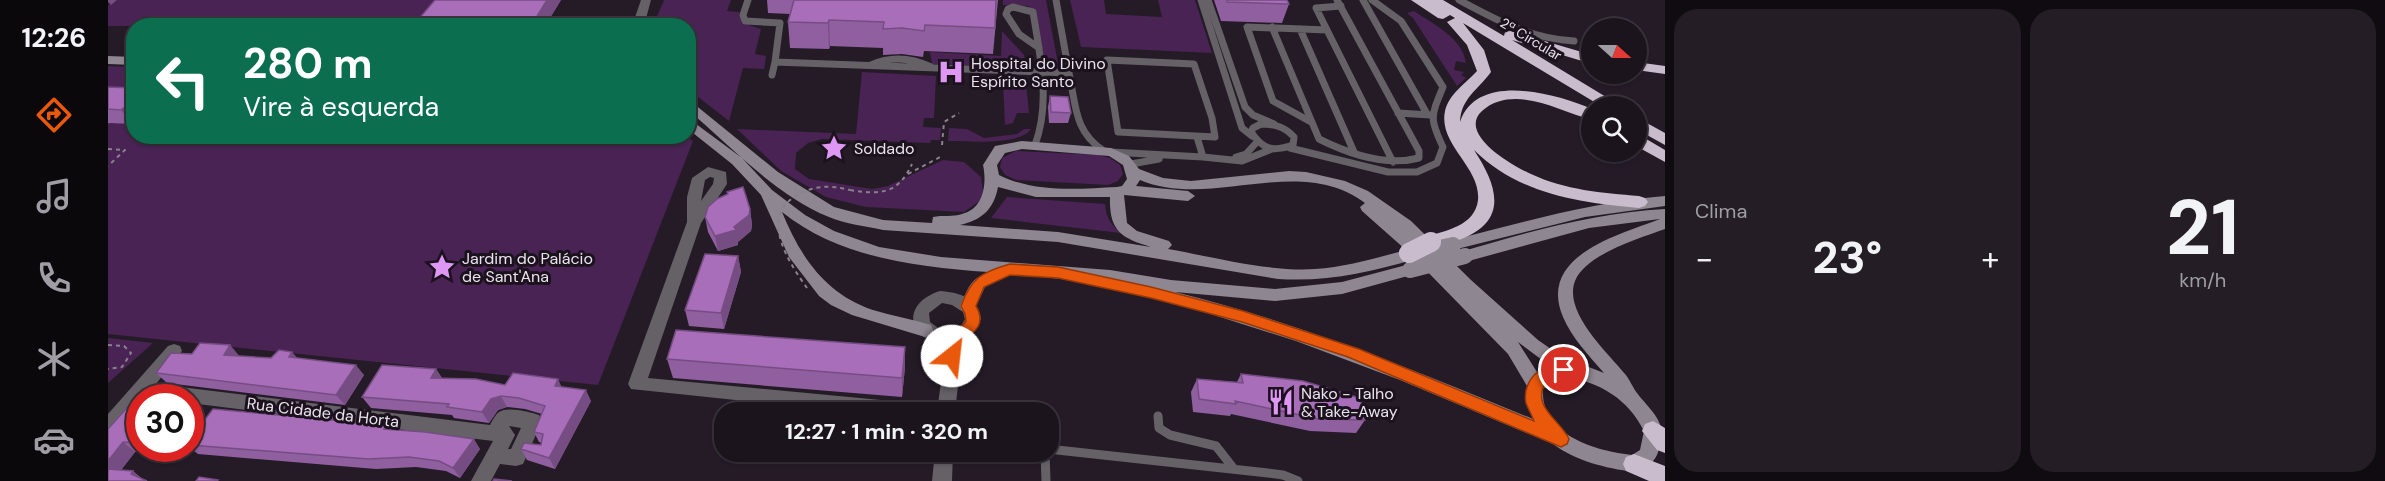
<!DOCTYPE html>
<html lang="pt">
<meta charset="utf-8">
<style>
body{margin:0;font-family:"DM Sans",sans-serif;background:#241d26;color:#f1f3f6;height:100vh;display:flex;flex-direction:column;font-size:22px;white-space:nowrap}
*{box-sizing:border-box;margin:0}
p{font-size:20px;color:#a09ea4}
.icon{flex:none;width:33px;height:33px;fill:none;stroke:currentColor;stroke-width:2;stroke-linecap:round;stroke-linejoin:round}
.map{position:relative;flex:1;overflow:hidden}
.drawer{display:flex;flex-direction:column;gap:9px;padding:9px;background:#0f0b10;width:720px}
.drawer>*{flex:none}
.top-card{position:absolute;left:18px;top:18px;width:570px;height:126px;border-radius:24px;box-shadow:0 2px 4px #0004,0 0 0 2px #39333b;background:#0b6e4f;color:#fff;overflow:hidden}
.needle{width:39px;rotate:111deg}
.buttons{position:absolute;left:1473px;top:18px;display:grid;gap:12px}
.buttons a{display:grid;place-items:center;width:66px;height:66px;border-radius:50%;background:#1b141d;box-shadow:0 2px 4px #0004,0 0 0 2px #39333b;font-size:30px}
.speed{position:absolute;left:18px;top:384px;display:flex;gap:12px;font-size:30px;font-weight:700;text-align:center}
.speed>*{display:grid;place-content:center;width:78px;height:78px;border-radius:50%;background:#1b141d;box-shadow:0 2px 4px #0004,0 0 0 2px #39333b;line-height:1}
.speed .limit{border:9px solid #d22;background:#fff;color:#111}
.pin{position:absolute;display:grid;place-items:center;width:51px;height:51px;color:#fff;margin:-26px;border:3px solid #fff;border-radius:50%;box-shadow:0 2px 6px #0007}
.me{position:absolute;width:66px;margin:-33px;rotate:29deg;stroke-linejoin:round;filter:drop-shadow(0 0 4px #0008)}
.turn{display:flex;align-items:center;gap:21px;height:126px;padding:0 18px;font-size:27px}
.turn .icon{width:78px;height:78px;stroke-width:2.5}
.turn b{display:block;font-size:42px;line-height:51px}
.big{font-size:45px;font-weight:700;line-height:1.1}
.drawer .widget{flex:1;display:flex;flex-direction:column;justify-content:center;gap:9px;min-width:0;padding:0 21px;border-radius:24px;background:#241d26}
.drawer .dial{align-items:center;gap:0}
.dial b{font-size:78px;line-height:1}
.heat{display:flex;justify-content:space-between;align-items:center;font-size:33px;direction:ltr}
.drawer .tiles{flex:1;display:grid;gap:9px;grid-template-columns:repeat(2,1fr)}
.trip{position:absolute;left:606px;top:402px;width:345px;height:60px;border-radius:24px;background:#1b141d;box-shadow:0 2px 4px #0004,0 0 0 2px #39333b;font-weight:700;line-height:60px;text-align:center}
main{display:flex;flex:1;min-height:0}
.dock{display:flex;flex-direction:column;width:108px;justify-content:space-around;align-items:center;background:#0b080c;color:#a09ea4}
.dock .icon{width:42px;height:42px}
.dock .active{color:#ea580c}
.dock b{font-size:27px;color:#f1f3f6}
.map>svg:first-child{display:block}
</style>
<main>
<nav class="dock">
<b>12:26</b>
<svg class="icon active" aria-label="directions" viewBox="0 0 24 24"><path d="M12 3l9 9-9 9-9-9zM9 14v-3h6M13 9l2 2-2 2"/></svg>
<svg class="icon" aria-label="music" viewBox="0 0 24 24"><path d="M9 18V5l10-2v13"/><circle cx="6" cy="18" r="3"/><circle cx="16" cy="16" r="3"/></svg>
<svg class="icon" aria-label="phone" viewBox="0 0 24 24"><path d="M5 4h4l2 5-3 2q2 4 5 5l2-3 5 2v4C11 20 4 13 5 4z"/></svg>
<svg class="icon" aria-label="climate" viewBox="0 0 24 24"><path d="M12 3v18M4 7l16 10M4 17L20 7"/></svg>
<svg class="icon" aria-label="car" viewBox="0 0 24 24"><path d="M5 17H2v-5l4-1 3-4h7l3 4 3 1v5h-3M9 17h6M6 11h13"/><circle cx="7" cy="17" r="2"/><circle cx="17" cy="17" r="2"/></svg>
</nav>
<div class="map">
<svg width="1557" height="481" viewBox="0 0 1557 481">
<rect width="100%" height="100%" fill="#241b27"/>
<path fill="#482353" d="M 9,0 L 331,0 L 311,25 L 0,26 L 0,5 Z
M 556,0 L 623,0 L 619,11 L 631,12 L 634,23 L 653,29 L 647,54 L 658,56 L 656,69 L 635,68 L 621,121 L 581,90 L 580,26 L 545,26 Z
M 895,0 L 938,0 L 951,69 L 931,68 L 921,6 L 895,5 Z
M 962,0 L 996,0 L 998,14 L 1054,17 L 1050,0 L 1087,0 L 1104,53 L 973,47 Z
M 1306,11 C 1325,24 1355,38 1358,63 L 1348,61 L 1346,70 L 1356,72 L 1353,75 L 1358,78 L 1349,86 L 1305,18 L 1299,13 Z
M 894,31 L 916,55 L 919,68 L 824,64 L 822,52 L 893,56 Z
M 0,66 L 25,67 L 26,136 L 578,136 L 585,141 L 490,385 L 0,334 Z
M 754,72 L 828,76 L 826,118 L 816,118 L 815,127 L 833,128 L 832,140 L 823,140 L 822,143 L 714,139 L 700,143 L 688,153 L 687,169 L 701,179 L 764,189 L 780,186 L 835,160 L 856,162 L 873,177 L 876,198 L 856,212 L 758,207 L 718,197 L 673,171 L 629,129 L 748,134 Z
M 895,82 L 918,83 L 921,113 L 909,113 L 905,123 L 897,125 Z
M 841,128 L 859,129 L 876,138 L 909,134 L 916,129 L 923,129 C 912,146 860,141 840,141 Z
M 908,151 L 990,155 L 1002,158 L 1012,165 L 1015,174 L 1010,181 L 1000,185 L 908,180 L 897,175 L 892,167 L 894,158 Z
M 899,197 L 997,204 C 998,217 1003,225 1013,233 L 883,218 Z
M 0,338 L 45,343 L 0,383 Z"/>
<g fill="none" stroke-linecap="round" stroke-linejoin="round">
<path stroke="#89818b" stroke-width="2" stroke-dasharray="4 4" stroke-linecap="butt" d="M 834,145 L 836,122 L 851,113
M 0,149 L 17,150 L 0,166
M 800,174 L 834,156
M 742,190 C 773,195 790,194 804,164
M 0,345 L 16,346 L 23,353 L 14,367 L 0,369"/>
<path stroke="#656167" stroke-width="7" d="M 640,0 L 635,15 L 637,21 L 672,23 L 667,62 L 961,73 L 948,0
M 1093,0 L 1134,128 L 1144,136
M 1100,0 L 1137,107 L 1145,115 L 1166,124
M 1255,0 L 1319,114
M 1351,0 C 1388,20 1423,39 1466,41
M 1233,6 L 1208,8 L 1285,162
M 1164,27 L 1211,139 C 1241,154 1277,167 1311,158 L 1311,151 L 1229,0
M 1192,29 L 1246,152
M 999,60 L 1086,64 L 1104,118 L 1107,137 L 1010,132 Z
M 763,65 C 783,56 804,58 823,67
M 961,73 C 968,105 966,132 996,151
M 664,75 L 667,62
M 1290,113 L 1322,115
M 1203,122 L 1165,101 L 1139,27 L 1219,30
M 1153,124 C 1167,124 1177,127 1186,137 L 1185,145 C 1165,152 1155,150 1143,132 L 1145,128 Z
M 927,145 C 943,102 932,56 925,12 L 905,7 L 900,9 L 898,14 L 911,34 L 931,48
M 1182,148 L 1280,172 L 1309,172 L 1329,163 L 1335,147 C 1321,118 1323,116 1335,87 L 1293,21 L 1264,0
M 1003,152 L 1095,157 L 1089,137
M 1095,157 L 1134,161 L 1164,149
M 1128,157 L 1138,154 L 1149,142
M 1023,164 L 1051,159"/>
<path stroke="#656167" stroke-width="9" d="M 1050,416 L 1051,428 L 1062,435 L 1108,446 L 1126,469
M 940,449 L 1160,473 L 1175,475 L 1190,481
M 937,452 L 938,481"/>
<path fill="#656167" fill-rule="evenodd" d="M 533,0 L 543,0 L 536,26 L 524,26 Z
M 600,167 L 618,172 L 619,184 L 593,223 L 540,378 L 815,404 L 821,407 L 824,412 L 743,412 L 523,389 L 520,384 L 579,222 L 579,197 L 584,178 ZM 602,177 L 606,178 L 605,184 L 593,201 L 597,180 Z
M 832,291 C 850,292 871,298 873,319 L 862,339 L 855,341 L 847,412 L 829,412 L 838,344 C 798,341 793,303 832,291 ZM 834,303 L 844,305 L 855,312 L 857,319 L 851,329 L 833,330 L 822,322 L 821,313 Z
M 66,344 L 72,346 L 74,351 L 48,384 L 382,425 C 384,421 387,415 391,412 C 399,406 423,412 431,415 L 434,421 L 415,464 L 408,466 L 392,464 L 383,481 L 363,481 L 385,441 L 82,403 L 82,398 L 32,398 L 32,403 L 6,433 L 0,435 L 0,414 L 60,346 ZM 401,426 L 413,428 L 403,449 L 400,449 L 407,435 Z
M 827,452 L 845,452 L 844,481 L 824,481 Z"/>
<path fill="#8e8690" fill-rule="evenodd" d="M 0,56 L 26,57 L 26,65 L 0,64 Z
M 580,99 L 670,172 L 726,207 L 775,220 L 824,223 L 825,217 C 834,215 845,217 854,214 C 876,209 879,183 875,165 L 887,146 L 914,141 L 1003,148 L 1021,156 L 1031,169 L 1055,178 L 1083,181 L 1181,171 L 1198,172 L 1237,181 L 1260,191 L 1303,221 L 1363,280 L 1430,340 L 1453,356 L 1496,373 C 1481,356 1464,338 1455,317 C 1429,256 1510,235 1552,219 L 1481,228 L 1357,262 L 1352,260 L 1349,256 L 1352,252 C 1419,232 1487,213 1557,209 L 1557,229 C 1532,238 1478,254 1467,281 C 1455,312 1499,352 1517,374 C 1522,380 1525,388 1529,393 C 1537,404 1551,415 1554,431 C 1555,436 1552,443 1551,449 C 1548,462 1539,468 1526,472 C 1497,468 1468,461 1445,444 L 1292,380 L 1188,341 L 1087,309 L 1026,294 L 1024,290 L 1026,286 L 903,274 L 877,287 L 866,310 L 860,312 L 854,310 L 852,306 C 861,288 860,281 880,272 C 809,267 731,258 674,212 C 692,256 717,294 765,310 C 784,316 804,319 823,325 L 825,330 L 823,335 L 817,337 L 744,315 L 723,305 L 711,296 L 681,257 L 653,195 L 624,164 L 580,129 L 580,118 L 634,158 L 664,190 L 697,215 L 726,231 L 771,247 L 833,257 L 1002,270 L 1063,280 L 1167,289 L 1234,282 L 1302,264 L 1307,266 L 1310,270 L 1307,274 L 1234,294 L 1167,301 L 1067,292 C 1190,322 1308,371 1425,419 L 1417,398 L 1419,386 L 1400,354 L 1307,259 C 1260,273 1219,282 1170,279 L 950,242 L 775,230 C 757,226 738,224 721,217 C 667,195 624,147 580,110 ZM 914,149 L 1001,156 L 1015,165 L 1019,179 L 1014,186 L 1009,187 C 970,189 927,193 891,175 L 889,165 L 897,153 ZM 1032,180 C 1104,210 1190,153 1257,203 L 1252,207 L 1254,211 L 1298,250 C 1268,258 1238,267 1207,269 C 1160,272 1106,257 1060,249 L 1064,245 L 1061,241 L 1029,231 L 1019,223 L 1016,195 L 1080,201 L 1087,196 L 1080,191 L 1028,186 ZM 890,187 L 928,197 L 1002,197 C 1001,231 1013,238 1043,247 L 950,232 L 852,225 C 874,220 886,209 890,187 ZM 1410,342 L 1442,366 L 1429,372 ZM 1457,377 C 1492,382 1520,399 1536,431 L 1532,450 L 1524,455 C 1488,451 1432,435 1435,389 L 1446,380 Z
M 1557,196 L 1557,206 L 1477,217 L 1345,250 L 1340,249 L 1337,245 L 1340,241 L 1345,240 C 1415,222 1485,202 1557,196 Z"/>
<path fill="#c9bdcd" fill-rule="evenodd" d="M 1303,0 L 1335,0 L 1396,36 L 1397,32 L 1402,31 L 1484,55 L 1484,64 L 1404,40 L 1508,103 L 1510,106 L 1493,106 L 1355,23 L 1376,50 L 1383,72 C 1370,90 1353,98 1352,122 C 1369,71 1449,94 1484,109 L 1484,120 C 1458,113 1436,100 1408,99 C 1395,99 1384,102 1374,111 C 1349,134 1405,166 1423,174 C 1457,190 1494,193 1531,196 L 1537,198 L 1540,202 L 1537,206 L 1531,208 C 1472,203 1410,194 1366,150 C 1391,188 1401,223 1348,241 C 1338,244 1327,250 1317,247 L 1314,242 L 1317,237 C 1337,231 1367,226 1370,200 C 1373,167 1330,145 1337,111 C 1341,94 1358,83 1369,71 L 1359,45 L 1339,22 L 1347,18 L 1342,15 L 1335,19 L 1330,18 Z
M 1528,62 L 1557,66 L 1557,74 L 1528,70 Z
M 1528,117 L 1557,133 L 1557,145 L 1528,129 Z
M 1528,133 L 1557,150 L 1557,162 L 1528,146 Z
M 1545,421 L 1557,428 L 1557,453 L 1549,450 L 1534,431 L 1537,424 Z
M 1526,454 L 1557,466 L 1557,481 L 1541,481 L 1518,471 L 1515,464 L 1518,457 Z"/>
<path stroke="#89818b" stroke-width="2" stroke-dasharray="4 4" stroke-linecap="butt" d="M 699,288 C 681,263 651,217 688,196 C 706,185 722,185 742,190"/>
<path stroke="#8e8690" stroke-width="16" d="M 1310,253 L 1345,245
M 1302,270 L 1357,256"/>
<path stroke="#c9bdcd" stroke-width="20" d="M 1301,253 L 1323,242"/>
</g>
<path fill="#905f9f" d="M 327,0 L 453,0 L 437,26 L 311,26 L 309,21 Z
M 659,0 L 890,0 L 885,54 L 816,51 L 815,57 L 794,54 L 775,55 L 775,48 L 722,46 L 721,49 L 682,48 L 680,22 L 682,14 L 660,13 Z
M 1106,0 L 1179,0 L 1181,4 L 1174,23 L 1113,21 Z
M 0,87 L 26,88 L 26,122 L 24,124 L 1,123 L 0,124 Z
M 942,96 L 963,113 L 960,123 L 941,123 L 940,107 Z
M 642,209 L 644,225 L 643,231 L 630,242 L 630,245 L 610,251 L 600,232 L 597,217 Z
M 630,256 L 633,272 L 616,329 L 581,326 L 577,310 Z
M 122,345 L 131,356 L 163,358 L 189,358 L 256,375 L 237,405 L 59,383 L 48,373 L 84,354 Z
M 559,359 L 797,367 L 794,397 L 565,378 Z
M 328,369 L 334,378 L 397,385 L 454,387 L 483,401 L 447,469 L 419,460 L 413,449 L 433,445 L 434,443 L 431,442 L 426,432 L 434,414 L 417,409 L 399,407 L 390,410 L 381,423 L 346,418 L 344,415 L 263,408 L 254,397 Z
M 1133,374 L 1257,420 L 1248,433 L 1202,431 L 1123,414 L 1122,416 L 1085,412 L 1083,392 L 1089,379 L 1129,382 Z
M 32,401 L 32,448 L 61,448 L 58,454 L 27,452 L 13,470 L 25,471 L 34,479 L 0,481 Z
M 278,425 L 281,429 L 372,449 L 352,478 L 338,471 L 308,467 L 268,469 L 90,454 L 82,448 L 82,439 Z"/>
<path fill="#764d82" d="M 0,0 L 9,0 L 3,5 L 0,2 Z
M 439,0 L 453,0 L 437,26 L 423,26 Z
M 721,20 L 722,46 L 721,49 L 720,23 Z
M 26,99 L 26,122 L 24,124 L 13,110 Z
M 642,209 L 644,225 L 643,231 L 630,242 L 630,245 L 610,251 L 607,236 L 626,227 Z
M 630,256 L 633,272 L 616,329 L 613,313 Z
M 122,345 L 131,356 L 116,355 Z
M 797,347 L 797,367 L 794,397 L 794,378 Z
M 184,352 L 193,362 L 181,357 Z
M 248,365 L 256,375 L 237,405 L 228,395 Z
M 328,369 L 335,380 L 323,378 Z
M 450,379 L 455,390 L 447,386 Z
M 478,390 L 483,401 L 447,469 L 441,458 Z
M 393,396 L 399,407 L 390,410 L 381,423 L 374,412 L 383,399 Z
M 366,439 L 372,449 L 352,478 L 345,468 Z
M 15,442 L 27,452 L 7,478 L 0,473 L 0,461 Z
M 51,448 L 61,448 L 58,454 Z
M 25,471 L 37,481 L 23,474 Z"/>
<path fill="#a86eb9" stroke="#764d82" stroke-width="1.5" d="M 327,0 L 439,0 L 423,26 L 309,21 Z
M 686,0 L 888,0 L 887,28 L 817,25 L 816,31 L 794,28 L 775,29 L 776,22 L 721,20 L 720,23 L 680,22 Z
M 1119,0 L 1179,0 L 1181,4 L 1119,2 Z
M 0,87 L 26,88 L 26,99 L 13,110 L 0,109 Z
M 942,96 L 960,97 L 963,113 L 943,112 Z
M 635,187 L 642,209 L 641,215 L 626,227 L 628,230 L 607,236 L 597,217 L 600,207 L 609,199 L 620,194 L 619,192 Z
M 597,254 L 630,256 L 613,313 L 577,310 Z
M 568,330 L 797,347 L 794,378 L 559,359 Z
M 92,343 L 122,345 L 116,355 L 163,358 L 171,350 L 184,352 L 181,357 L 248,365 L 228,395 L 48,373 L 63,353 L 84,354 Z
M 274,365 L 328,369 L 323,378 L 368,379 L 397,385 L 405,373 L 450,379 L 447,386 L 478,390 L 441,458 L 413,449 L 416,443 L 433,445 L 435,434 L 426,432 L 437,406 L 411,398 L 393,396 L 383,399 L 374,412 L 339,407 L 341,404 L 254,397 Z
M 1133,374 L 1195,381 L 1252,398 L 1257,420 L 1210,419 L 1127,401 L 1128,404 L 1091,399 L 1089,379 L 1135,383 Z
M 26,400 L 32,401 L 32,443 L 15,442 L 0,461 L 0,429 Z
M 105,409 L 278,425 L 276,429 L 317,432 L 366,439 L 345,468 L 331,461 L 301,457 L 260,459 L 82,445 L 82,439 Z
M 0,469 L 25,471 L 23,474 L 39,481 L 0,481 Z
M 91,477 L 110,480 L 109,481 L 88,481 Z
M 386,479 L 404,481 L 385,481 Z"/>
<path fill="#ea580c" stroke="#983908" stroke-width="1.5" d="M 902,264 L 950,267 L 1043,287 L 1135,311 L 1251,349 L 1426,421 C 1424,415 1420,409 1418,403 C 1413,378 1439,358 1462,366 L 1464,370 L 1462,375 L 1439,381 C 1421,405 1452,420 1461,439 L 1459,444 L 1453,447 L 1240,357 L 1134,322 L 1043,298 L 950,278 L 902,275 L 876,287 L 868,306 C 878,323 868,332 854,341 L 850,361 L 844,363 L 839,361 C 829,338 850,333 858,321 L 857,314 L 853,306 C 863,278 874,272 902,264 Z"/>
<defs>
<g id="hospital-bare" transform="scale(2.07)"><path d="M-5-5h3v3.5h4V-5h3V5h-3V1.5h-4V5h-3Z" fill="#de98f3" stroke="#1b121e" stroke-width="2.5" paint-order="stroke"/></g>
<g id="sight-bare" transform="scale(2.07)"><path d="M0-6L1.8-2.2L6-1.7L2.9 1.2L3.7 5.4L0 3.3L-3.7 5.4L-2.9 1.2L-6-1.7L-1.8-2.2Z" fill="#de98f3" stroke="#1b121e" stroke-width="2.5" paint-order="stroke"/></g>
<g id="restaurant-bare" transform="scale(2.07)"><path d="M-5-6h1v4h1v-4h1v4h1v-4h1v5L-1.5 .5V6h-2V.5L-5-1ZM5-6V6H3V1.5H1.5Q1.5-4 5-6Z" fill="#de98f3" stroke="#1b121e" stroke-width="2.5" paint-order="stroke"/></g>
</defs>
<g fill-rule="evenodd">
<use href="#hospital-bare" x="843" y="72"/>
<use href="#sight-bare" x="726" y="148"/>
<use href="#sight-bare" x="334" y="267"/>
<use href="#restaurant-bare" x="1173" y="402"/>
</g>
<g text-anchor="middle" stroke-width="6" stroke-linejoin="round" paint-order="stroke">
<g font-size="14" fill="#e9e3eb" stroke="#1b121e">
<text transform="translate(1423 39) rotate(31)" y="5">2ª Circular</text>
</g>
<g font-size="16" fill="#e9e3eb" stroke="#1b121e" text-anchor="start">
<text x="863" y="69">Hospital do Divino<tspan x="863" dy="18">Espírito Santo</tspan></text>
<text x="746" y="154">Soldado</text>
<text x="354" y="264">Jardim do Palácio<tspan x="354" dy="18">de Sant'Ana</tspan></text>
<text x="1193" y="399">Nako - Talho<tspan x="1193" dy="18">&amp; Take-Away</tspan></text>
</g>
<g font-size="16" fill="#e9e3eb" stroke="#1b121e">
<text transform="translate(215 412) rotate(7)" y="6">Rua Cidade da Horta</text>
</g>
</g>
</svg>
<div class="buttons">
<a><svg class="needle" viewBox="-14 -14 28 28"><path d="M0-13l5 13h-10z" fill="#e53935"/><path d="M0 13l5-13h-10z" fill="#a09ea4"/></svg></a>
<a><svg class="icon" aria-label="search" viewBox="0 0 24 24"><circle cx="10" cy="10" r="6"/><path d="M15 15l6 6"/></svg></a>
</div>
<div class="speed"><div class="limit">30</div></div>
<div class="pin" style="left:1456px;top:370px;background:#d93025"><svg class="icon" aria-label="arrive" viewBox="0 0 24 24"><path d="M6 21V4h12l-3 4 3 4H6"/></svg></div>
<svg class="me" style="left:844px;top:356px" viewBox="-20 -20 40 40"><circle r="19" fill="#fff"/><path d="M0-13L10 11 0 6-10 11z" fill="#ea580c"/></svg>
<div class="trip">12:27 · 1 min · 320 m</div>
<div class="top-card">
<div class="turn"><svg class="icon" aria-label="left" viewBox="0 0 24 24"><path d="M17 20v-9H6M10 6l-5 5 5 5"/></svg><div><b>280 m</b>Vire à esquerda</div></div>
</div>
</div>
<section class="drawer">
<div class="tiles">
<div class="widget"><p>Clima</p>
<div class="heat"><a>−</a><b class="big">23°</b><a>+</a></div>
</div>
<div class="widget dial"><b>21</b><p>km/h</p></div>
</div>
</section>
</main>
